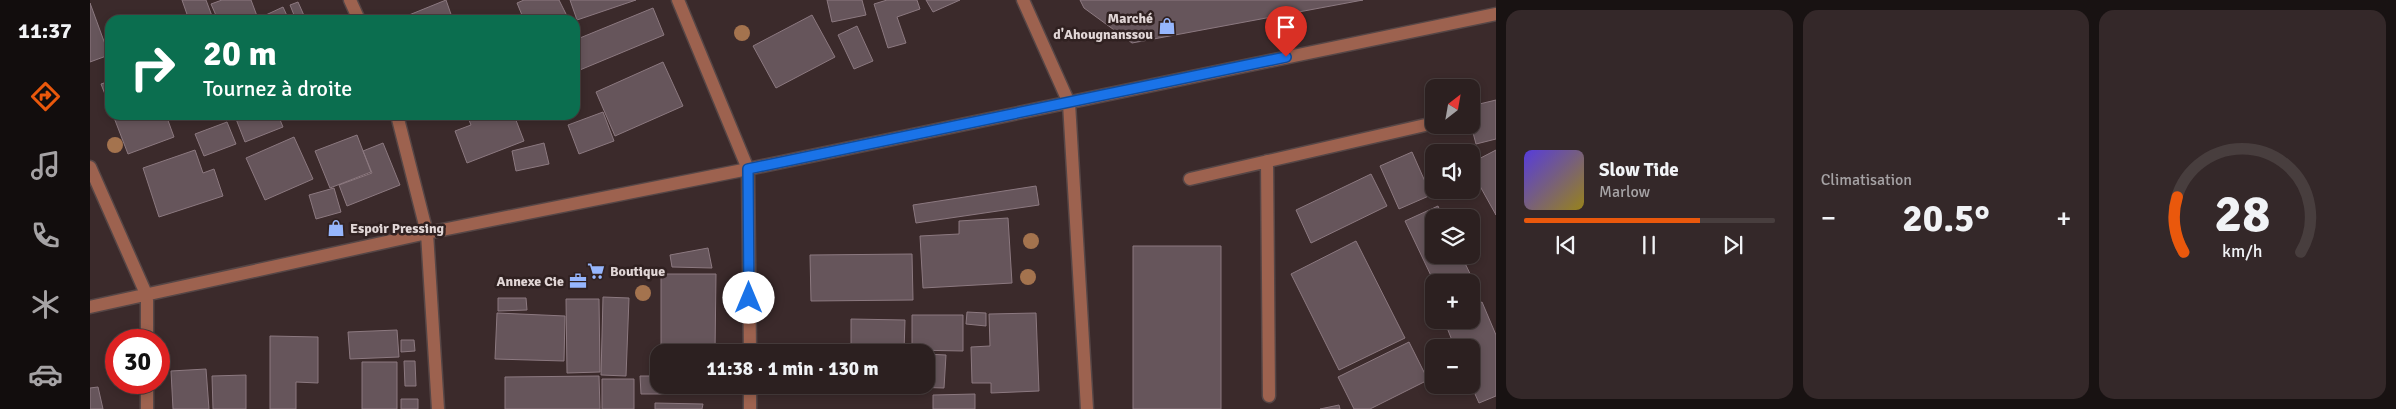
<!DOCTYPE html>
<html lang="fr">
<meta charset="utf-8">
<style>
body{margin:0;font-family:Signika,sans-serif;background:#342829;color:#f1f3f6;height:100vh;display:flex;flex-direction:column;font-size:19px;white-space:nowrap}
*{box-sizing:border-box;margin:0}
p{font-size:16px;color:#a6a3a5}
.icon{flex:none;width:28px;height:28px;fill:none;stroke:currentColor;stroke-width:2;stroke-linecap:round;stroke-linejoin:round}
.map{position:relative;flex:1;overflow:hidden}
.drawer{display:flex;flex-direction:column;gap:10px;padding:10px;background:#181212;width:900px}
.drawer>*{flex:none}
.top-card{position:absolute;left:15px;top:15px;width:475px;height:105px;border-radius:15px;box-shadow:0 2px 8px #0003,0 0 0 1px #483e3e;background:#0b6e4f;color:#fff;overflow:hidden}
.needle{width:32px;rotate:31deg}
.tools{position:absolute;left:1335px;top:79px;display:grid;gap:10px}
.tools a{display:grid;place-items:center;width:55px;height:55px;border-radius:10px;background:#2c2020;box-shadow:0 2px 8px #0003,0 0 0 1px #483e3e;font-size:25px}
.speed{position:absolute;left:15px;top:329px;display:flex;gap:10px;font-size:25px;font-weight:700;text-align:center}
.speed>*{display:grid;place-content:center;width:65px;height:65px;border-radius:50%;background:#2c2020;box-shadow:0 2px 8px #0003,0 0 0 1px #483e3e;line-height:1}
.speed .limit{border:8px solid #d22;background:#fff;color:#111}
.pin{position:absolute;display:grid;place-items:center;width:42px;height:42px;color:#fff;margin:-51px -21px;border-radius:50% 50% 50% 0;rotate:-45deg;box-shadow:0 0 5px #0007}
.pin .icon{rotate:45deg}
.me{position:absolute;width:55px;margin:-28px;rotate:0deg;stroke-linejoin:round;filter:drop-shadow(0 0 4px #0008)}
.turn{display:flex;align-items:center;gap:18px;height:105px;padding:0 15px;font-size:22px}
.turn .icon{width:65px;height:65px;stroke-width:2.5}
.turn b{display:block;font-size:35px;line-height:42px}
.big{font-size:38px;font-weight:800;line-height:1.1}
.drawer .widget{flex:1;display:flex;flex-direction:column;justify-content:center;gap:8px;min-width:0;padding:0 18px;border-radius:15px;background:#342829}
.drawer .dial{align-items:center;gap:0}
.dial svg{height:130px;overflow:visible;fill:none;stroke:#483e3e;stroke-width:7;stroke-linecap:round;text-anchor:middle}
.dial text{fill:#f1f3f6;stroke:none}
.song{display:flex;align-items:center;gap:15px}
.cover{width:60px;height:60px;border-radius:8px;background:linear-gradient(135deg,hsl(250 70% 55%),hsl(50 70% 35%))}
.played{height:5px;border-radius:2px;background:linear-gradient(90deg,#ea580c 70%,#483e3e 70%)}
.keys{display:flex;justify-content:space-around;direction:ltr}
.heat{display:flex;justify-content:space-between;align-items:center;font-size:28px;direction:ltr}
.drawer .tiles{flex:1;display:grid;gap:10px;grid-template-columns:repeat(3,1fr)}
.trip{position:absolute;left:560px;top:344px;width:285px;height:50px;border-radius:15px;background:#2c2020;box-shadow:0 2px 8px #0003,0 0 0 1px #483e3e;font-weight:800;line-height:50px;text-align:center}
main{display:flex;flex:1;min-height:0}
.menu{display:flex;flex-direction:column;width:90px;justify-content:space-around;align-items:center;background:#120d0d;color:#a6a3a5}
.menu .icon{width:35px;height:35px}
.menu .selected{color:#ea580c}
.menu b{font-size:22px;color:#f1f3f6}
.map>svg:first-child{display:block}
</style>
<main>
<nav class="menu">
<b>11:37</b>
<svg class="icon selected" aria-label="directions" viewBox="0 0 24 24"><path d="M12 3l9 9-9 9-9-9zM9 14v-3h6M13 9l2 2-2 2"/></svg>
<svg class="icon" aria-label="music" viewBox="0 0 24 24"><path d="M9 18V5l10-2v13"/><circle cx="6" cy="18" r="3"/><circle cx="16" cy="16" r="3"/></svg>
<svg class="icon" aria-label="phone" viewBox="0 0 24 24"><path d="M5 4h4l2 5-3 2q2 4 5 5l2-3 5 2v4C11 20 4 13 5 4z"/></svg>
<svg class="icon" aria-label="climate" viewBox="0 0 24 24"><path d="M12 3v18M4 7l16 10M4 17L20 7"/></svg>
<svg class="icon" aria-label="car" viewBox="0 0 24 24"><path d="M5 17H2v-5l4-1 3-4h7l3 4 3 1v5h-3M9 17h6M6 11h13"/><circle cx="7" cy="17" r="2"/><circle cx="17" cy="17" r="2"/></svg>
</nav>
<div class="map">
<svg width="1406" height="409" viewBox="0 0 1406 409">
<rect width="100%" height="100%" fill="#3b2a2b"/>
<path fill="#66555b" stroke="#8c7980" d="M 92,0 L 116,0 L 122,16 L 113,20 L 99,20 Z
M 132,0 L 161,0 L 167,16 L 157,20 L 128,20 L 121,4 Z
M 356,0 L 363,20 L 321,20 L 319,15 Z
M 434,0 L 469,0 L 479,20 L 434,20 L 427,3 Z
M 480,0 L 546,0 L 487,20 Z
M 737,0 L 772,0 L 776,15 L 742,22 Z
M 797,0 L 827,0 L 830,9 L 807,17 L 816,43 L 798,48 L 784,4 Z
M 836,0 L 870,0 L 843,12 Z
M 990,0 L 1273,0 L 1042,43 L 994,8 Z
M 208,2 L 216,20 L 206,20 L 200,5 Z
M 0,3 L 19,55 L 0,62 Z
M 193,7 L 199,20 L 165,20 Z
M 563,8 L 574,35 L 485,72 L 485,40 Z
M 722,15 L 745,57 L 686,88 L 663,46 Z
M 767,26 L 783,61 L 764,69 L 748,35 Z
M 573,62 L 593,106 L 525,136 L 506,92 Z
M 20,81 L 20,107 L 11,84 Z
M 1406,100 L 1406,139 L 1386,144 L 1381,125 L 1381,106 Z
M 513,112 L 524,141 L 489,154 L 478,125 Z
M 23,115 L 76,115 L 84,137 L 38,154 Z
M 136,115 L 147,115 L 137,119 Z
M 155,115 L 188,115 L 193,127 L 155,142 L 146,119 Z
M 377,115 L 424,115 L 434,141 L 377,163 L 365,131 L 381,125 Z
M 137,122 L 146,144 L 114,156 L 105,134 Z
M 267,135 L 281,172 L 240,188 L 225,151 Z
M 204,137 L 223,179 L 175,200 L 156,158 Z
M 293,143 L 310,185 L 257,206 L 249,185 L 282,173 L 273,151 Z
M 454,143 L 459,164 L 426,171 L 422,151 Z
M 105,150 L 113,173 L 124,169 L 133,196 L 69,217 L 53,168 Z
M 1406,150 L 1406,215 L 1381,170 L 1381,163 Z
M 1322,152 L 1341,195 L 1309,209 L 1290,166 Z
M 1281,174 L 1297,206 L 1221,243 L 1206,210 Z
M 946,186 L 949,205 L 826,223 L 823,205 Z
M 244,188 L 251,212 L 226,219 L 219,195 Z
M 1348,206 L 1353,218 L 1344,218 L 1344,255 L 1371,255 L 1386,286 L 1381,288 L 1381,282 L 1344,282 L 1315,221 Z
M 918,218 L 922,283 L 833,288 L 830,236 L 869,234 L 869,221 Z
M 1266,241 L 1315,338 L 1249,370 L 1201,274 Z
M 1043,246 L 1131,246 L 1131,409 L 1043,409 Z
M 618,248 L 622,268 L 582,267 L 580,255 Z
M 822,254 L 823,300 L 721,301 L 720,255 Z
M 571,274 L 626,274 L 625,352 L 571,352 Z
M 513,297 L 539,298 L 536,376 L 511,375 Z
M 408,298 L 436,298 L 437,310 L 408,311 Z
M 476,299 L 509,299 L 510,372 L 477,373 Z
M 1392,302 L 1406,335 L 1406,396 L 1389,403 L 1381,385 L 1381,348 L 1365,348 L 1354,320 L 1381,320 L 1381,307 Z
M 877,312 L 896,313 L 896,326 L 876,324 Z
M 407,313 L 475,316 L 474,361 L 405,359 Z
M 946,313 L 949,391 L 901,393 L 901,383 L 882,383 L 881,347 L 900,346 L 899,314 Z
M 822,315 L 873,315 L 873,351 L 822,350 Z
M 761,319 L 815,320 L 814,352 L 761,352 Z
M 307,330 L 309,357 L 260,359 L 258,332 Z
M 180,336 L 228,337 L 228,383 L 206,382 L 206,409 L 180,409 Z
M 311,340 L 324,340 L 325,351 L 311,352 Z
M 1319,342 L 1338,380 L 1280,409 L 1264,409 L 1248,377 Z
M 836,354 L 856,355 L 854,388 L 821,387 L 836,385 Z
M 314,361 L 325,361 L 326,386 L 315,386 Z
M 272,362 L 307,362 L 307,409 L 272,409 Z
M 116,369 L 119,409 L 83,409 L 81,371 Z
M 156,375 L 156,409 L 123,409 L 122,376 Z
M 509,376 L 510,409 L 415,409 L 415,377 Z
M 550,376 L 569,376 L 569,385 L 589,385 L 589,394 L 551,394 Z
M 512,379 L 544,379 L 544,409 L 512,409 Z
M 760,385 L 814,385 L 814,388 L 760,387 Z
M 8,387 L 13,409 L 0,409 L 0,388 Z
M 885,394 L 885,409 L 843,409 L 843,395 Z
M 311,399 L 328,399 L 328,409 L 311,409 Z
M 565,403 L 613,404 L 612,409 L 565,409 Z
M 1249,405 L 1250,409 L 1230,409 Z"/>
<g fill="none" stroke-linecap="round" stroke-linejoin="round">
<g stroke="#564646" stroke-width="15">
<path id="minor" d="M 260,0 L 269,20
M 588,0 L 658,169 L 660,352
M 933,0 L 979,103 L 997,409
M 307,115 L 337,233 L 348,409
M 1177,161 L 1179,396
M 0,167 L 57,296 L 57,340
M 1100,179 L 1344,123
M 0,307 L 337,233 L 658,169 L 1406,14
M 660,385 L 660,409
M 57,409 L 57,382"/>
</g>
<use href="#minor" stroke="#9d624f" stroke-width="12"/>
</g>
<g fill="#a4734e">
<circle cx="652" cy="33" r="8"/>
<circle cx="25" cy="145" r="8"/>
<circle cx="941" cy="241" r="8"/>
<circle cx="938" cy="277" r="8"/>
<circle cx="553" cy="293" r="8"/>
</g>
<g fill="none" stroke-linecap="round" stroke-linejoin="round">
<g stroke="#114b97" stroke-width="12">
<path id="route" d="M 659,298 L 658,169 L 1196,57"/>
</g>
<use href="#route" stroke="#1a73e8" stroke-width="9"/>
</g>
<defs>
<g id="shop-bare" transform="scale(1.35)"><path d="M-5-2.5h2.3a2.7 3.5 0 0 1 5.4 0H5L5.5 6h-11ZM-1.5-2.5h3a1.5 2.3 0 0 0-3 0Z" fill="#96b6fd" stroke="#302121" stroke-width="2.5" paint-order="stroke"/></g>
<g id="supermarket-bare" transform="scale(1.35)"><path d="M-6-5.5h2.5l.6 2H6L4.5 2H-2.5L-4.4-4H-6ZM-1.5 3.2a1.3 1.3 0 1 0 .1 0ZM3 3.2a1.3 1.3 0 1 0 .1 0Z" fill="#96b6fd" stroke="#302121" stroke-width="2.5" paint-order="stroke"/></g>
<g id="office-bare" transform="scale(1.35)"><path d="M-6-3h4V-5.5h4V-3h4V5H-6ZM-1-4.5V-3h2v-1.5ZM-6 0V1H6V0Z" fill="#96b6fd" stroke="#302121" stroke-width="2.5" paint-order="stroke"/></g>
</defs>
<g fill-rule="evenodd">
<use href="#shop-bare" x="1077" y="26"/>
<use href="#shop-bare" x="246" y="228"/>
<use href="#supermarket-bare" x="506" y="271"/>
<use href="#office-bare" x="488" y="281"/>
</g>
<g text-anchor="middle" stroke-width="5" stroke-linejoin="round" paint-order="stroke">
<g font-size="14" font-weight="bold" fill="#e1d6d6" stroke="#302121" text-anchor="end">
<text x="1063" y="23">Marché<tspan x="1063" dy="16">d'Ahougnanssou</tspan></text>
<text x="260" y="233" text-anchor="start">Espoir Pressing</text>
<text x="520" y="276" text-anchor="start">Boutique</text>
<text x="474" y="286">Annexe Cie</text>
</g>
</g>
</svg>
<div class="tools">
<a><svg class="needle" viewBox="-14 -14 28 28"><path d="M0-13l5 13h-10z" fill="#e53935"/><path d="M0 13l5-13h-10z" fill="#a6a3a5"/></svg></a>
<a><svg class="icon" aria-label="sound" viewBox="0 0 24 24"><path d="M4 9h4l5-4v14l-5-4H4zM17 9q2 3 0 6"/></svg></a>
<a><svg class="icon" aria-label="layers" viewBox="0 0 24 24"><path d="M12 4l9 5-9 5-9-5zM3 14l9 5 9-5"/></svg></a>
<a>+</a>
<a>−</a>
</div>
<div class="speed"><div class="limit">30</div></div>
<div class="pin" style="left:1196px;top:57px;background:#d93025"><svg class="icon" aria-label="arrive" viewBox="0 0 24 24"><path d="M6 21V4h12l-3 4 3 4H6"/></svg></div>
<svg class="me" style="left:659px;top:298px" viewBox="-20 -20 40 40"><circle r="19" fill="#fff"/><path d="M0-13L10 11 0 6-10 11z" fill="#1a73e8"/></svg>
<div class="trip">11:38 · 1 min · 130 m</div>
<div class="top-card">
<div class="turn"><svg class="icon" aria-label="right" viewBox="0 0 24 24"><path d="M7 20v-9h11M14 6l5 5-5 5"/></svg><div><b>20 m</b>Tournez à droite</div></div>
</div>
</div>
<section class="drawer">
<div class="tiles">
<div class="widget">
<div class="song"><i class="cover"></i><div><b>Slow Tide</b><p>Marlow</p></div></div>
<div class="played"></div>
<div class="keys"><svg class="icon" aria-label="previous" viewBox="0 0 24 24"><path d="M18 5L8 12l10 7zM5 5v14"/></svg><svg class="icon" aria-label="pause" viewBox="0 0 24 24"><path d="M8 5v14M16 5v14"/></svg><svg class="icon" aria-label="next" viewBox="0 0 24 24"><path d="M6 5l10 7-10 7zM19 5v14"/></svg></div>
</div>
<div class="widget"><p>Climatisation</p>
<div class="heat"><a>−</a><b class="big">20.5°</b><a>+</a></div>
</div>
<div class="widget dial"><svg viewBox="0 0 100 80">
<path d="M14 69A42 42 0 1 1 86 69"/>
<path d="M14 69A42 42 0 0 1 10 35" stroke="#ea580c"/>
<text x="50" y="56" font-size="32" font-weight="700">28</text>
<text x="50" y="72" font-size="11">km/h</text>
</svg></div>
</div>
</section>
</main>
